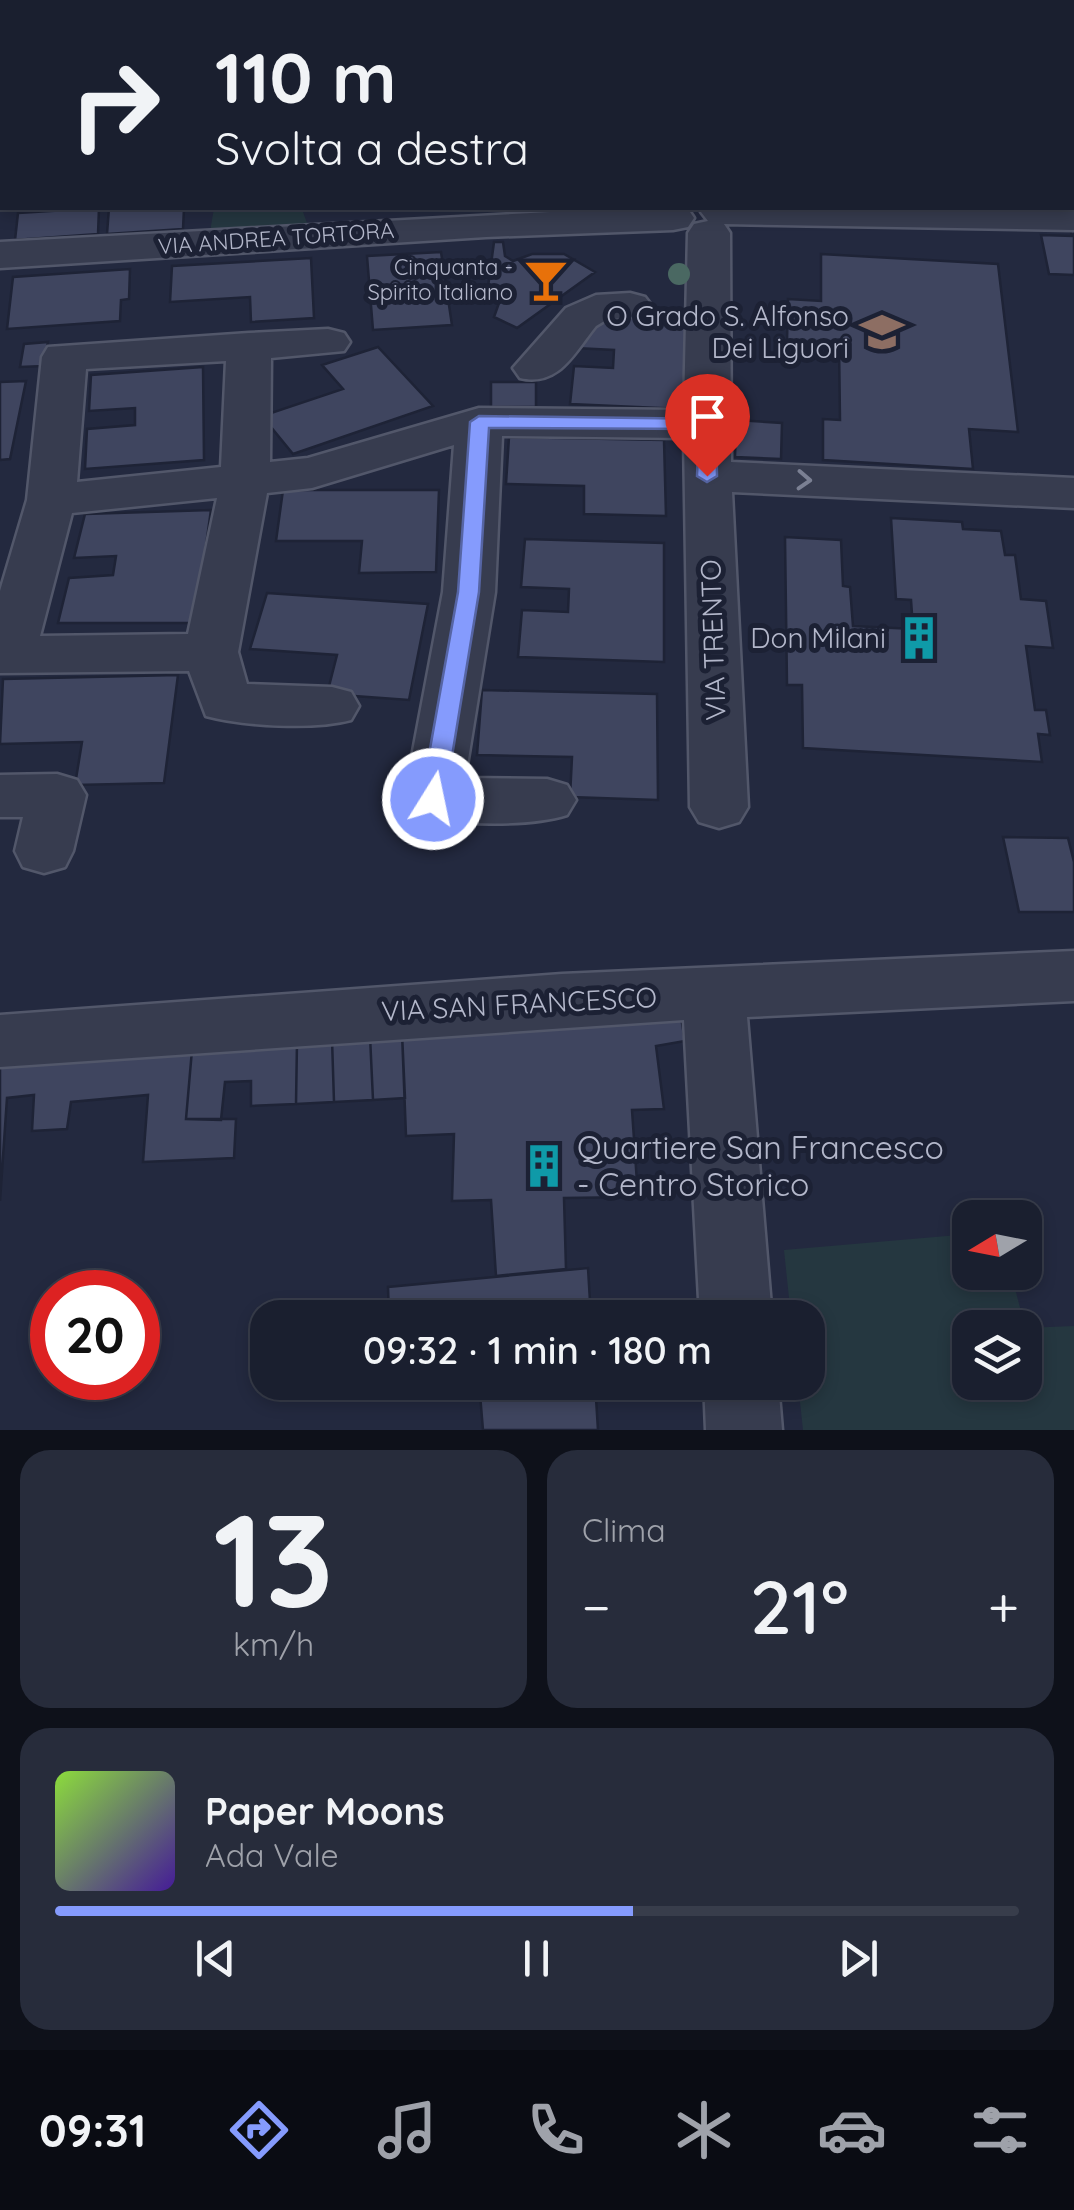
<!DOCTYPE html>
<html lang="it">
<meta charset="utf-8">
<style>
body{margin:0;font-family:Quicksand,sans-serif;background:#272c3b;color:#f1f3f6;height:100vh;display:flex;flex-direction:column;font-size:38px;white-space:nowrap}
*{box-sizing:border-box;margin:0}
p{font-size:32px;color:#9fa2aa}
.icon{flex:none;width:55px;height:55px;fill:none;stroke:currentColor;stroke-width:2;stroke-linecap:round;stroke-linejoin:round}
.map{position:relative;height:1430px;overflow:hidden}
.side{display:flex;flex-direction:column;gap:20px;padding:20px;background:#0e111a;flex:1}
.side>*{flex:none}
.top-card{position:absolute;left:0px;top:0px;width:1075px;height:210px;box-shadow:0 5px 15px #0003,0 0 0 2px #383d4b;background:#1a1f2f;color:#f1f3f6;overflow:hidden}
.needle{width:65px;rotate:260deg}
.tools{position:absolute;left:952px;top:1200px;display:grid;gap:20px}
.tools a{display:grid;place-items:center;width:90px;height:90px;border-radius:20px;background:#1a1f2f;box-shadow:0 5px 15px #0003,0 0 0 2px #383d4b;font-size:50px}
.speed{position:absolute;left:30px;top:1270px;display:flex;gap:20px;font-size:50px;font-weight:700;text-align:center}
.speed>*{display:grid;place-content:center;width:130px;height:130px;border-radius:50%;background:#1a1f2f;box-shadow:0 5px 15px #0003,0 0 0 2px #383d4b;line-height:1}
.speed .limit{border:15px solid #d22;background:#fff;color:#111}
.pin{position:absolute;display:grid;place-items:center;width:85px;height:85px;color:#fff;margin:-102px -42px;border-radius:50% 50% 50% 0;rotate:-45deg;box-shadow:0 0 10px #0007}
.pin .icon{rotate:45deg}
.me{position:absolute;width:110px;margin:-55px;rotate:10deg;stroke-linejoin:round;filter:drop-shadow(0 0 8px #0008)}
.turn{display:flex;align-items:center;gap:35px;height:210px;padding:0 50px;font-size:45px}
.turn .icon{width:130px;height:130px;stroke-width:2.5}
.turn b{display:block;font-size:70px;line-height:85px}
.big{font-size:75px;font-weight:600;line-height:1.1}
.side .widget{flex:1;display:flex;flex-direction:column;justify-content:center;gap:15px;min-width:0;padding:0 35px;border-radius:30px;background:#272c3b}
.side .dial{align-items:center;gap:0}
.dial b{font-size:130px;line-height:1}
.song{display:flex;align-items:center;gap:30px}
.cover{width:120px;height:120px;border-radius:15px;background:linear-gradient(135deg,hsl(90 70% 55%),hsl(260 70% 35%))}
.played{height:10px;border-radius:5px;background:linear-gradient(90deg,#859bfd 60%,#383d4b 60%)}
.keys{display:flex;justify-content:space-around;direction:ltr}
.heat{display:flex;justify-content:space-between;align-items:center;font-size:55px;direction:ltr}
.side .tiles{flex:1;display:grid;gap:20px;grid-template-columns:1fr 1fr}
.widget:last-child{grid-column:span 2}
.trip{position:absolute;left:250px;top:1300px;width:575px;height:100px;border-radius:30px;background:#1a1f2f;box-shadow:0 5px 15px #0003,0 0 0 2px #383d4b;font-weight:600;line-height:100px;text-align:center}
.tabs{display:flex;height:160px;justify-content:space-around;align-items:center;background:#0a0c13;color:#9fa2aa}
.tabs .icon{width:70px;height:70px}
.tabs .current{color:#859bfd}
.tabs b{font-size:45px;color:#f1f3f6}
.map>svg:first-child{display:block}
</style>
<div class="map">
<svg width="1074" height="1430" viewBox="0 0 1074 1430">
<rect width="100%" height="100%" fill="#23293f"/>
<path fill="#253740" d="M 214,208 L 302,209 L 308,226 L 210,232 Z
M 970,1234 L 970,1272 L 1011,1273 L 1025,1327 L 970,1328 L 970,1382 L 1025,1382 L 1025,1328 L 1074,1326 L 1074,1430 L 803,1430 L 798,1383 L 808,1382 L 808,1318 L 791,1317 L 784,1250 Z"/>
<path fill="#3f455f" stroke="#1e2336" stroke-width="2.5" d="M 883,0 L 995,0 L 996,2 L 884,2 Z
M 99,208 L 98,234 L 15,240 L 18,213 Z
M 109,208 L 184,208 L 183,229 L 107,234 Z
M 1069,225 L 1074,225 L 1074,275 L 1049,274 L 1041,235 L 1072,236 Z
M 494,242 L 503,242 L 505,256 L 513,261 L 532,254 L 564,254 L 595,272 L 517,328 L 494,317 L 499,303 L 489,299 L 498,292 L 488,287 Z
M 441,252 L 452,325 L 373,330 L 367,256 Z
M 821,254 L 998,264 L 1018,432 L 969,429 L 973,469 L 823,460 L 823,419 L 840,420 L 839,344 L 787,341 L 788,299 L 821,301 Z
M 311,258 L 314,318 L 251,322 L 250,297 L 170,302 L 172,266 Z
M 130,269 L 129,299 L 121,300 L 120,321 L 7,329 L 13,277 Z
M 578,313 L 688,318 L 682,409 L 570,404 L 574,366 L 613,368 L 614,350 L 575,348 Z
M 48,342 L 44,366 L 20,367 L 24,344 Z
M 378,347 L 433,406 L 293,454 L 262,416 L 343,389 L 322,365 Z
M 203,367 L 204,460 L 85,469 L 87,429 L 135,425 L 135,408 L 89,411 L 91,375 Z
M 26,381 L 10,459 L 0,460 L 0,382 Z
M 491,382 L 536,382 L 536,407 L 491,407 Z
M 736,420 L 782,423 L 781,459 L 735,457 Z
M 509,437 L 664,440 L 666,516 L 584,514 L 584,486 L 506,484 Z
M 283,490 L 439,490 L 436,572 L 359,573 L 362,541 L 276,541 Z
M 211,510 L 195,623 L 58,623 L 69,578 L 113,575 L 116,556 L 74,558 L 85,514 Z
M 891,518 L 962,522 L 963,529 L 1001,531 L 1005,555 L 1015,555 L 1021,599 L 1046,601 L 1053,648 L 1026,646 L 1035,710 L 1046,710 L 1050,735 L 1038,734 L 1042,762 L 803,748 L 802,685 L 787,685 L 785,537 L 841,540 L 843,586 L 850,587 L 853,626 L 913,629 L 911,600 L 896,599 Z
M 525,539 L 664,543 L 664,662 L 518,657 L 522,610 L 568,612 L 569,589 L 521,587 Z
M 267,593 L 428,604 L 409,700 L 327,694 L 337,655 L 250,649 Z
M 178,675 L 164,783 L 75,785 L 82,742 L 0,744 L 3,679 Z
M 482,690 L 657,694 L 658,800 L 570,797 L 572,757 L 477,755 Z
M 1003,837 L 1068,838 L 1074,862 L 1074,912 L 1019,912 Z
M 680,1011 L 685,1041 L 656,1046 L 664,1109 L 632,1110 L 638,1197 L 564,1198 L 566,1269 L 496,1276 L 491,1200 L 452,1201 L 454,1134 L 406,1136 L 402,1033 Z
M 402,1033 L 405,1098 L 373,1100 L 370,1036 Z
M 370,1036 L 373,1100 L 334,1102 L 332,1039 Z
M 332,1039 L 334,1102 L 296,1104 L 297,1042 Z
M 297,1042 L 296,1104 L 251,1106 L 251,1081 L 225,1082 L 221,1120 L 186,1119 L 192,1050 Z
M 192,1050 L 186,1119 L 236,1119 L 234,1158 L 143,1162 L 148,1095 L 71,1102 L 67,1129 L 32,1131 L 34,1095 L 7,1098 L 0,1201 L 0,1064 Z
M 588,1268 L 591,1318 L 389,1318 L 388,1287 Z
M 479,1382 L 595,1382 L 598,1430 L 483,1430 Z"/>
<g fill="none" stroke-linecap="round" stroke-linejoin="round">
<g stroke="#52576a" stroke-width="5">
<path id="minor" d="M 321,0 L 355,0 L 355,2 L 321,2 Z
M 1072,47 L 1074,47 L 1074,69 L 1072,69 Z
M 1072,103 L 1074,103 L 1074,125 L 1072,125 Z
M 1074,206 L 1074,230 L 724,224 L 730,233 L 731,462 L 1074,478 L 1074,508 L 732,492 L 748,807 L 739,822 L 719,828 L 699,822 L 690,807 L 684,438 L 502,436 L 495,592 L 465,778 L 547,779 L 567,785 L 576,800 L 567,815 C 529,827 451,826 413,814 L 404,799 L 443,592 L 454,445 L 312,488 L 267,493 L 238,652 L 247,684 L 332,687 L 351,692 L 359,706 L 351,720 C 314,730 243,726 206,716 L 189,671 L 0,673 L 0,591 L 27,500 L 42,357 L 48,347 L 249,333 L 328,329 L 344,333 L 350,342 L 344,351 L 271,358 L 270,462 L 308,458 L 479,408 L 684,410 L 688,233 L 694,224 L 708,221 L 701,212 L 704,208 ZM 226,361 L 221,467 L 77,482 L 86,369 ZM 217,498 L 188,634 L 40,636 L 72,513 Z
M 624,208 L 680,208 L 688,209 L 694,218 L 688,227 L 673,230 L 486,237 L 0,268 L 0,242 Z
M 630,293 L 645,297 L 652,306 L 645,315 L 606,320 L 596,326 C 574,353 559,387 520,378 L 513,368 L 566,308 L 596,295 Z
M 57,774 L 77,780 L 86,795 L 73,851 L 65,867 L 44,873 L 23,867 L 15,851 L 23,817 L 0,817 L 0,775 Z
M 1074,951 L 1074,1001 L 747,1017 L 772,1318 L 700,1318 L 684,1020 L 0,1067 L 0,1015 L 562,974 Z
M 704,1382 L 778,1382 L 782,1430 L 706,1430 Z"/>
</g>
<g stroke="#404558" stroke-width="60">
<path id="major" d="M 0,1 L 7,0"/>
</g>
<use href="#minor" fill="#373c4f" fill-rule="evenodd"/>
<use href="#major" stroke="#555b6f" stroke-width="55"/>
<path stroke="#595f76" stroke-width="5" stroke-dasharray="8 8" stroke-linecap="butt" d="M 0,63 L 2,53
M 0,123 L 2,113"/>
</g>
<circle fill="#4a6862" cx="679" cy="274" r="11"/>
<defs><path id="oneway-chevron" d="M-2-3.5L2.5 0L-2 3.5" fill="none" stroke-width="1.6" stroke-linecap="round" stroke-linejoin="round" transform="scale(2.5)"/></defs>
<use stroke="#7b8093" href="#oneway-chevron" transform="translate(804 480) rotate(3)"/>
<path fill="#859bfd" stroke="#5665a4" stroke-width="2.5" d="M 479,416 L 716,419 L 717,476 L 707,482 L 697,476 L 699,429 L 489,428 L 479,592 L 445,799 L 433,808 L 421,799 L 458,592 L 470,422 Z"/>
<defs>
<g id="bar-bare" transform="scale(3.45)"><path d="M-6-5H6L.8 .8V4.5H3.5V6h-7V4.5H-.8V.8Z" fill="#e8710a" stroke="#1c2134" stroke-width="2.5" paint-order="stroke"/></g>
<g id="school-bare" transform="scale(3.45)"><path d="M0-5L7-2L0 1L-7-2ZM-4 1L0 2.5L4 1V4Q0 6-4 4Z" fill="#8d6e63" stroke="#1c2134" stroke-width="2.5" paint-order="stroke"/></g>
<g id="building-bare" transform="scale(3.45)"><path d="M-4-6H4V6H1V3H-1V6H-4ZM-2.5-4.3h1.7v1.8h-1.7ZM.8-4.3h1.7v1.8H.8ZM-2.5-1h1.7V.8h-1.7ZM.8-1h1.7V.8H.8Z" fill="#0f9aa8" stroke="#1c2134" stroke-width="2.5" paint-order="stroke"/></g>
</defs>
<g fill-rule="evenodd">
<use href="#bar-bare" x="546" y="280"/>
<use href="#school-bare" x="882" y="332"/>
<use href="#building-bare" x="919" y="638"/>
<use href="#building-bare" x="544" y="1166"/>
</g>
<g text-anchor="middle" stroke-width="10" stroke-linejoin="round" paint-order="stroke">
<g font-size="22" fill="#b3b7ca" stroke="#1c2134">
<text transform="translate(276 238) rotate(-4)" y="8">VIA ANDREA TORTORA</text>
</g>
<g font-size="22" fill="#b3b7ca" stroke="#1c2134" text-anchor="end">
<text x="513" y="275">Cinquanta -<tspan x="513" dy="25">Spirito Italiano</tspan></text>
</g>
<g font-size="28" fill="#b3b7ca" stroke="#1c2134" text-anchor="end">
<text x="849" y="326">O Grado S. Alfonso<tspan x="849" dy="32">Dei Liguori</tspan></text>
<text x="886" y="648">Don Milani</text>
</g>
<g font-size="28" fill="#b3b7ca" stroke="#1c2134">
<text transform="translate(713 640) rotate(-92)" y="10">VIA TRENTO</text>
<text transform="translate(519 1004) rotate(-3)" y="10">VIA SAN FRANCESCO</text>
</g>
<g font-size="32" fill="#b3b7ca" stroke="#1c2134" text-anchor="start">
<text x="577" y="1159">Quartiere San Francesco<tspan x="577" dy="37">- Centro Storico</tspan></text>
</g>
</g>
</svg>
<div class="tools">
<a><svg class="needle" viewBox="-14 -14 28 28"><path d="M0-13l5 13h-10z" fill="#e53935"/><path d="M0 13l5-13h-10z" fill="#9fa2aa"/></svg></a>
<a><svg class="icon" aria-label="layers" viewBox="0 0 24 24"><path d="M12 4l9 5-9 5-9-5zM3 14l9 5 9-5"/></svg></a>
</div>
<div class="speed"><div class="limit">20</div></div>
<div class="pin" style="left:707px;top:476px;background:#d93025"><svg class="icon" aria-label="arrive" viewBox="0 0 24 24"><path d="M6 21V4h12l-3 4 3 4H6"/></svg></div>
<svg class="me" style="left:433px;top:799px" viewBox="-20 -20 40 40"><circle r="17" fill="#859bfd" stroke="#fff" stroke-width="3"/><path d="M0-11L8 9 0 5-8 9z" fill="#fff"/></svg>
<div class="trip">09:32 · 1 min · 180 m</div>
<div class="top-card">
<div class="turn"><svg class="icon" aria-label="right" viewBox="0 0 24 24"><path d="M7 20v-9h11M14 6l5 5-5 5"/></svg><div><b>110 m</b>Svolta a destra</div></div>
</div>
</div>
<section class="side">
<div class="tiles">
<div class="widget dial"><b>13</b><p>km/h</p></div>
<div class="widget"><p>Clima</p>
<div class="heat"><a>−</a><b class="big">21°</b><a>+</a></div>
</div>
<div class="widget">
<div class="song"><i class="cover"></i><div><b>Paper Moons</b><p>Ada Vale</p></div></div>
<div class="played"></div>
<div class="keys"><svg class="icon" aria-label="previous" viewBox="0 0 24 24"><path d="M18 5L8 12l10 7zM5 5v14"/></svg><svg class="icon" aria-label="pause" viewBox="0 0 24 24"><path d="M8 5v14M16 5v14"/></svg><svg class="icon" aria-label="next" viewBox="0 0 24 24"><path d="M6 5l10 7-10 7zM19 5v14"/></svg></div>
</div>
</div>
</section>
<nav class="tabs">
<b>09:31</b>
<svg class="icon current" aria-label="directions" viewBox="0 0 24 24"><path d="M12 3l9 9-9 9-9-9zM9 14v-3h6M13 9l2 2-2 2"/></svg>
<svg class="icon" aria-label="music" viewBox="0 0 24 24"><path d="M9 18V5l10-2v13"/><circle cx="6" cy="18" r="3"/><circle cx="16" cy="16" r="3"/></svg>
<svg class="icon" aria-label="phone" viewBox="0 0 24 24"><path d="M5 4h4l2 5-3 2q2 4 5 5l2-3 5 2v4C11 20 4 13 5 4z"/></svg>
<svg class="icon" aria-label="climate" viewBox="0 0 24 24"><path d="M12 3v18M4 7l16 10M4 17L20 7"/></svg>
<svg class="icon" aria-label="car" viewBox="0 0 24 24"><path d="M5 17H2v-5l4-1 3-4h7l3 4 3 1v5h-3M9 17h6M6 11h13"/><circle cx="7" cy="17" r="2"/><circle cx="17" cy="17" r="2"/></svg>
<svg class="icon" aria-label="filters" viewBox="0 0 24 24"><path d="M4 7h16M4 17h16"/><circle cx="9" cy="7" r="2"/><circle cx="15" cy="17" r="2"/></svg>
</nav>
